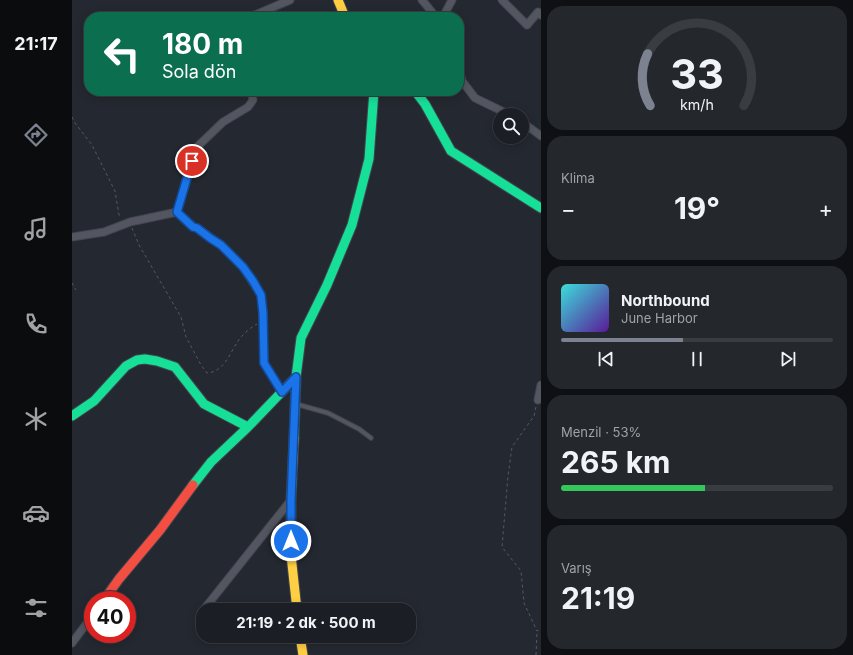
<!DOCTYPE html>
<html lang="tr">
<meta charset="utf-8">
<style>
body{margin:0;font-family:Inter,sans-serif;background:#24272c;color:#f1f3f6;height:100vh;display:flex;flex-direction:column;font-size:15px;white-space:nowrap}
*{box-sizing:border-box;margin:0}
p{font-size:13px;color:#a0a2a6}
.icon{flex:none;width:22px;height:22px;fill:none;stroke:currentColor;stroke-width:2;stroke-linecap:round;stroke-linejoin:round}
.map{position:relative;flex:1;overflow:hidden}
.drawer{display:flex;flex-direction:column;gap:6px;padding:6px;background:#0f1014;width:312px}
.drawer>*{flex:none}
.guide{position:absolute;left:12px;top:12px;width:380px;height:84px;border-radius:16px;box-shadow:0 2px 10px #0003,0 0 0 1px #393c41;background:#0b6e4f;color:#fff;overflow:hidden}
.tools{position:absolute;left:421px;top:108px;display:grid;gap:8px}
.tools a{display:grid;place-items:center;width:36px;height:36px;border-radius:50%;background:#1b1e24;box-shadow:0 2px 10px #0003,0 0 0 1px #393c41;font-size:20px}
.speed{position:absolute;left:12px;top:591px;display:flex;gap:8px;font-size:20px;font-weight:700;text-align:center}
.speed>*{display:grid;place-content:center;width:52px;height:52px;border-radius:50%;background:#1b1e24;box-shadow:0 2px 10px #0003,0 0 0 1px #393c41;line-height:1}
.speed .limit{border:6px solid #d22;background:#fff;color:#111}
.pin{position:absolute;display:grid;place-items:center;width:34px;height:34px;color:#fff;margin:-17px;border:2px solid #fff;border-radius:50%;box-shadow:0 1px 4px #0007}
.me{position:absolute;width:44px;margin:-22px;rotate:0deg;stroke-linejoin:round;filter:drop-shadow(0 0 3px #0008)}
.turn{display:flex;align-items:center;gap:14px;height:84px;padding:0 12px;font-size:18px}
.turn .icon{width:52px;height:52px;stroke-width:2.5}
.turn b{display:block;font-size:28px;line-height:34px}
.big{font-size:30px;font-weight:700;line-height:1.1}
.drawer .widget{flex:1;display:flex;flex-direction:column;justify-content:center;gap:6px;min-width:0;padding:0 14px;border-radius:16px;background:#24272c}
.drawer .dial{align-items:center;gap:0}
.dial svg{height:104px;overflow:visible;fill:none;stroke:#393c41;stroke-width:7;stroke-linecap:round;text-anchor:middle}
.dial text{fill:#f1f3f6;stroke:none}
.song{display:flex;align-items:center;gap:12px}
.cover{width:48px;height:48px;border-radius:6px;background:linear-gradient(135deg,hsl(180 70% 55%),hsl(270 70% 35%))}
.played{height:4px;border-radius:2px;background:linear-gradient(90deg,#7c8290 45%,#393c41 45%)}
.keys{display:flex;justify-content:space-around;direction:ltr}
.heat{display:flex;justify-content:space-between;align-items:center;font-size:22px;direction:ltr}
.charge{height:6px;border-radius:3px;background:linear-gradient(90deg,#34c759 53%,#393c41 0)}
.trip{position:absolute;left:124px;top:603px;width:220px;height:40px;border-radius:16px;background:#1b1e24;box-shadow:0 2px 10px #0003,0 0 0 1px #393c41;font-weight:700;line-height:40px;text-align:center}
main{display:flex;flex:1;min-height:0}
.tab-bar{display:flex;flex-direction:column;width:72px;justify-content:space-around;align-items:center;background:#0b0c0e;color:#a0a2a6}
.tab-bar .icon{width:28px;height:28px}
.tab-bar .selected{color:#7c8290}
.tab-bar b{font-size:18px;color:#f1f3f6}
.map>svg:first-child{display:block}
</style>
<main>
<nav class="tab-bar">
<b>21:17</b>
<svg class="icon selected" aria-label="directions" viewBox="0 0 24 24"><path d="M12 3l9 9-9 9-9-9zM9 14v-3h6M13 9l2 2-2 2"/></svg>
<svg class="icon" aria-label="music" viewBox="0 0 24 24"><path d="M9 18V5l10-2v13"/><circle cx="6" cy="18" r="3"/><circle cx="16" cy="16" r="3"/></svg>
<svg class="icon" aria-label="phone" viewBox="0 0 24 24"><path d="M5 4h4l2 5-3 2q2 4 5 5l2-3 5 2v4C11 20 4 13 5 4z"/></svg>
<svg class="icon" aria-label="climate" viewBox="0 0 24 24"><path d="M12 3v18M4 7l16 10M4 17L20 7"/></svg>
<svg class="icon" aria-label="car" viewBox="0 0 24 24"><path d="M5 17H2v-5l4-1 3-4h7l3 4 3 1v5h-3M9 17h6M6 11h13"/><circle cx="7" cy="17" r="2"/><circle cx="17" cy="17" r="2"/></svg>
<svg class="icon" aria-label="filters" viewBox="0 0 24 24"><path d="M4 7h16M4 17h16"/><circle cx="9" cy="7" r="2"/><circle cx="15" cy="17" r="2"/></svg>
</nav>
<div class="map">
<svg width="469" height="655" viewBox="0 0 469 655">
<rect width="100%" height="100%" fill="#242830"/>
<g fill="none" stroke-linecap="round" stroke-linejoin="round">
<g stroke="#41454d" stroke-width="5.5">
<path id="lane" d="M 224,404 L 256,413 L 287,429 L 299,438"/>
</g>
<g stroke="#41454d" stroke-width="9">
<path id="street" d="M 350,0 L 364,17
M 430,0 L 455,25 L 466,12 L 469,15
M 178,17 L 218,0
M 371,17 L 380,0
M 387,68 L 390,81 L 403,98 L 438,115
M 450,122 L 469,136
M 105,212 L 121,227 L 125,228 L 149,245 L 171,267 L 189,295 L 191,313 L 192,363 L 210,392
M 105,212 L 124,148 L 151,122 L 176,107 L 181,100 L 179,91
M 0,237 L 32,232 L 58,222 L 105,212
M 466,400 L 469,385
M 129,613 L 219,500
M 0,643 L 21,615"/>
</g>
<g stroke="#41454d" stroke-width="11">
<path id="fast" d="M 343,91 L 353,104 L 379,151 L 469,208
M 0,416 L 22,401 L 54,366 L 65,360 L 73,359 L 85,361 L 103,367 L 132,404 L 176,427
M 222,438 L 224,377 L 229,338 L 255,285 L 280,225 L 297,159 L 302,91
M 121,485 L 139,462 L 176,427 L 224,377"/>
</g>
<g stroke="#41454d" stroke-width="11">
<path id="slow" d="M 266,0 L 273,17
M 222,438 L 219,500 L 219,555 L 225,610
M 228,636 L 231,655"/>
</g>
<g stroke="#41454d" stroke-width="11">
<path id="jam" d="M 32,600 L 47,579 L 88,530 L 121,485"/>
</g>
<path stroke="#555a62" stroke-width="1" stroke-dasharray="3 3" stroke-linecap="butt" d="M 0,117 L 3,123 L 20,145 L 43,191 L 47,215 L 50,217
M 60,228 L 67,245 L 109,317 L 114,337 L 129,365 L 135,373 C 152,372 158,353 166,341 C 171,334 178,328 185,324
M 0,283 L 4,290
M 464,407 L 462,416 L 440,447 L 436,476 L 430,547 L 449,571 L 452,603 L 465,631 L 469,629
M 464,655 L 465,632"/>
<use href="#lane" stroke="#535660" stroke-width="3.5"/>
<use href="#street" stroke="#535660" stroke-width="7"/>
<use href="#fast" stroke="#16e098" stroke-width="9"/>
<use href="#slow" stroke="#ffcf43" stroke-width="9"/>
<use href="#jam" stroke="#f24e42" stroke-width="9"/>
</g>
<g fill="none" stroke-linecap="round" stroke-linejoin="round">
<g stroke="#114b97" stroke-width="10">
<path id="route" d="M 120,161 L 105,212 L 121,227 L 125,228 L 138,238 L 149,245 L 171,267 L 181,281 L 189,295 L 191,313 L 192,363 L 210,392 L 224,377 L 219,500 L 219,541"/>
</g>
<use href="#route" stroke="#1a73e8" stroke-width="7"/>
</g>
</svg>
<div class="tools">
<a><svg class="icon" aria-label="search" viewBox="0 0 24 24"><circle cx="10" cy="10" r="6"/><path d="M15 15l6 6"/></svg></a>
</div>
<div class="speed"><div class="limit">40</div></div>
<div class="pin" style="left:120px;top:161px;background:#d93025"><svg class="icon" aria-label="arrive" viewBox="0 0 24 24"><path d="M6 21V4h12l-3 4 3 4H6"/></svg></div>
<svg class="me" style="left:219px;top:541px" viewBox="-20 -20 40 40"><circle r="17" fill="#1a73e8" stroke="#fff" stroke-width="3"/><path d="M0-11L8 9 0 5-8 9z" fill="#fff"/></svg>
<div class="trip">21:19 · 2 dk · 500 m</div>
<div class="guide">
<div class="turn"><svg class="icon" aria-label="left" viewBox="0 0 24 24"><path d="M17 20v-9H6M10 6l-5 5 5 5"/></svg><div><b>180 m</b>Sola dön</div></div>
</div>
</div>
<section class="drawer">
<div class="widget dial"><svg viewBox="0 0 100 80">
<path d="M14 69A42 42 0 1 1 86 69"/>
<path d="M14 69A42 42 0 0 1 12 29" stroke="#7c8290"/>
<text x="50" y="56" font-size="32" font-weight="700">33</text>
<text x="50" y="72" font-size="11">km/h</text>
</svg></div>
<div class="widget"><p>Klima</p>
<div class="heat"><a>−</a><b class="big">19°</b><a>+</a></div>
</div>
<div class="widget">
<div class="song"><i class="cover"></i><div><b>Northbound</b><p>June Harbor</p></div></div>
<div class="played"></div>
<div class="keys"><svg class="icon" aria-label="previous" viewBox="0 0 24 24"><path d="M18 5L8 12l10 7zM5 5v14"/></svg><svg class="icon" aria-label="pause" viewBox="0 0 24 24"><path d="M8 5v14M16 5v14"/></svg><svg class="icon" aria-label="next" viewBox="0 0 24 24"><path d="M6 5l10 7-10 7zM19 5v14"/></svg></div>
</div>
<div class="widget"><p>Menzil · 53%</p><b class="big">265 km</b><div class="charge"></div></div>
<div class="widget"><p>Varış</p><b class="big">21:19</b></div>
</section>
</main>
